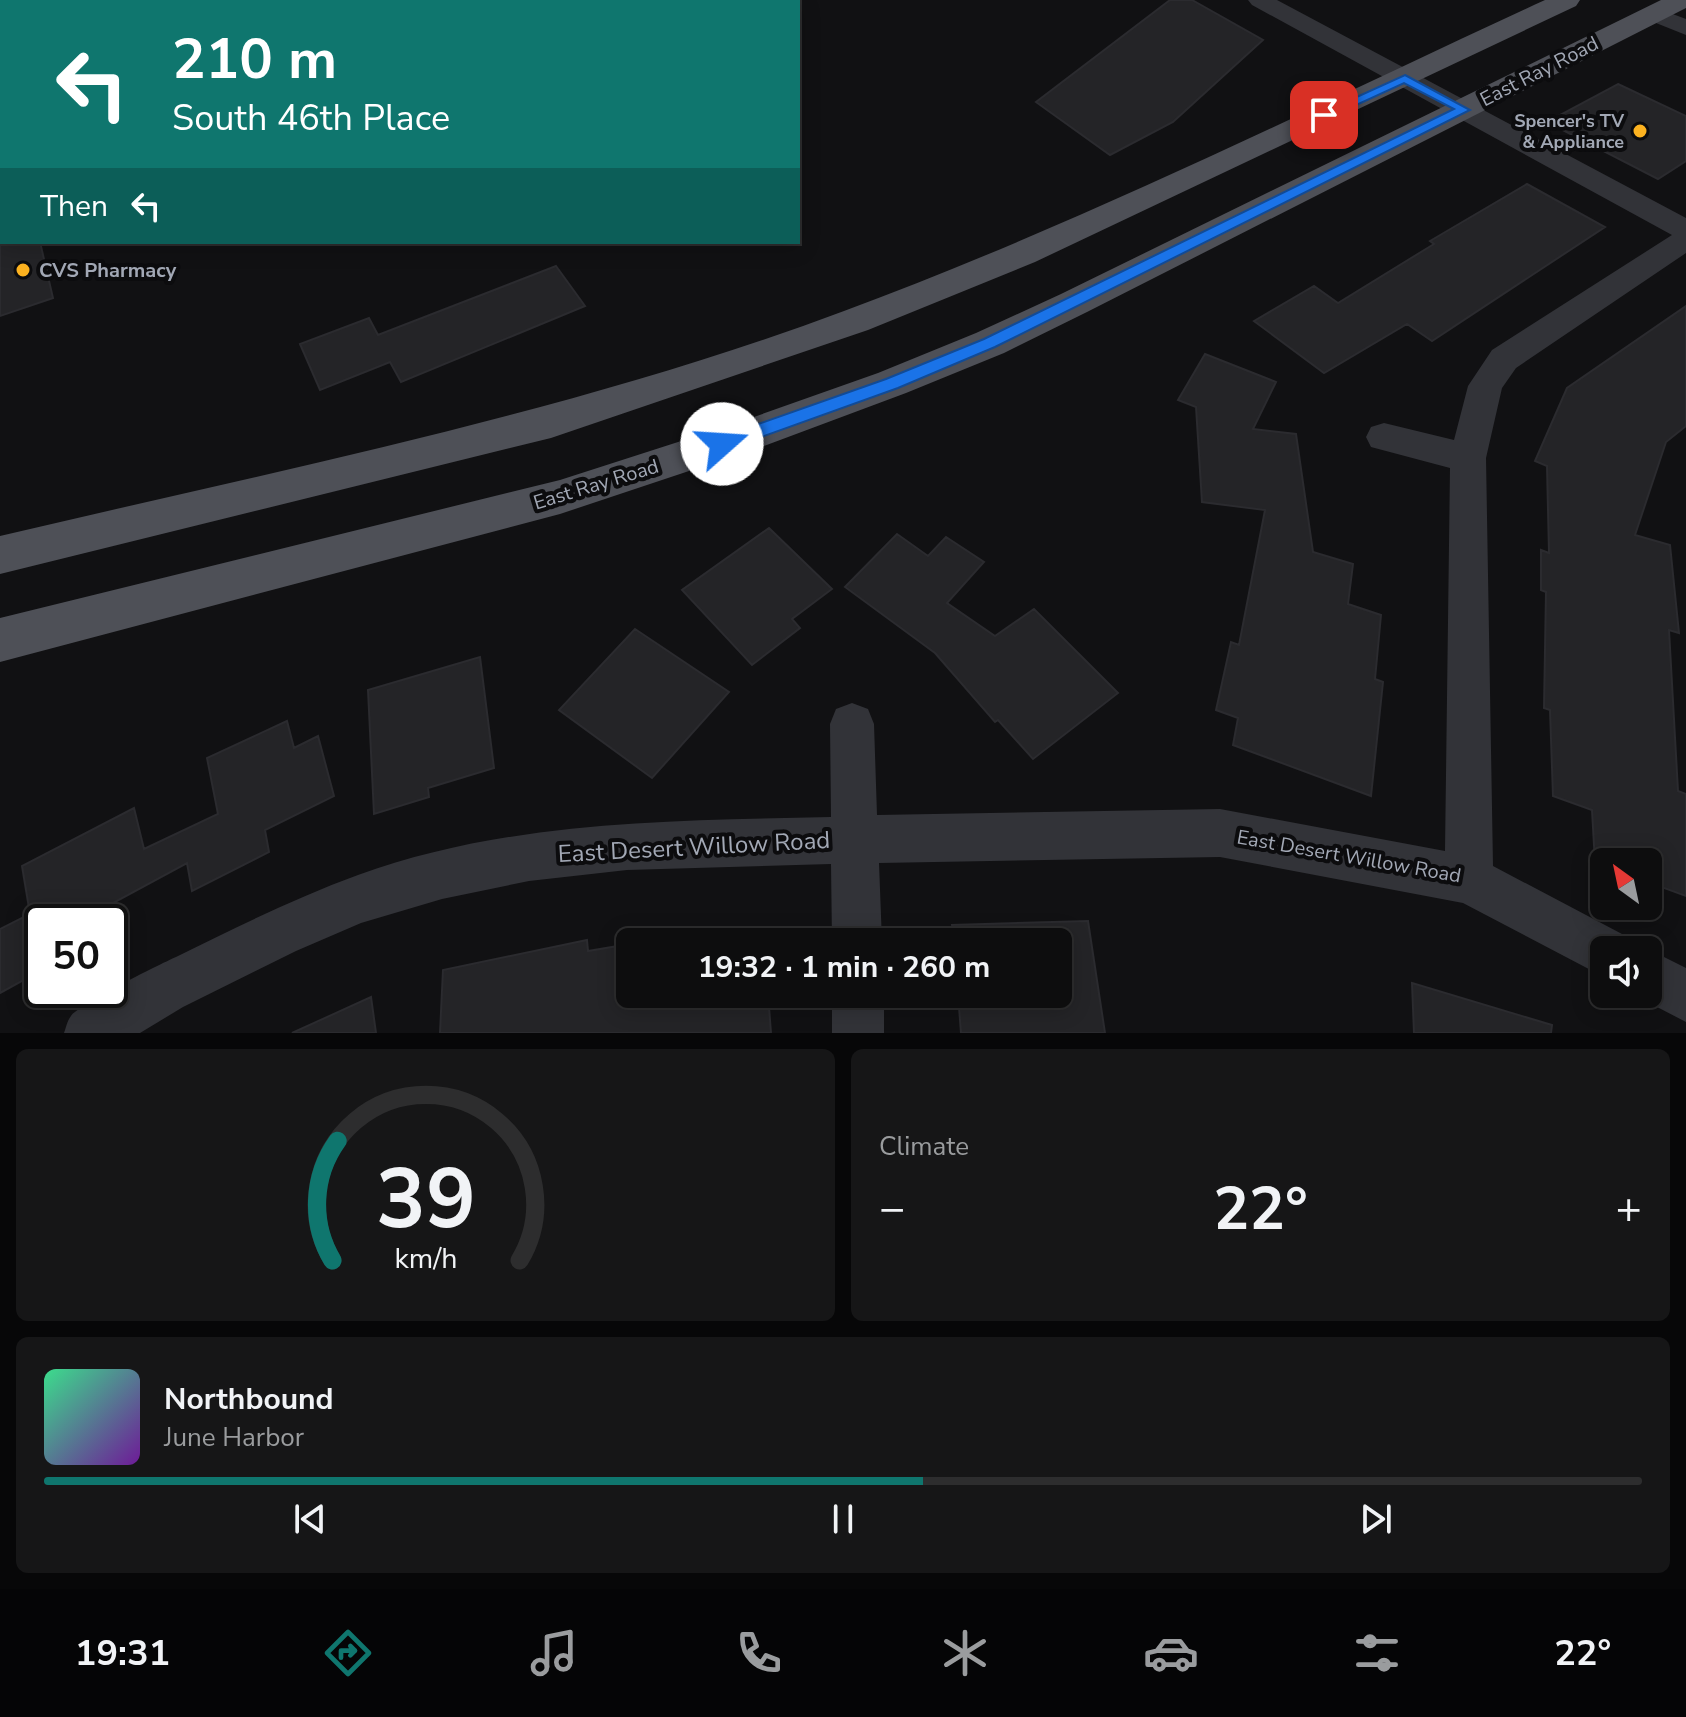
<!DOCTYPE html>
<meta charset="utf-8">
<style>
body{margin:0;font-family:"Nunito Sans",sans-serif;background:#161617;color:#f1f3f6;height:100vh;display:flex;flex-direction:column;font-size:30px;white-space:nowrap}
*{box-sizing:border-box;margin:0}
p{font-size:26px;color:#9a9c9e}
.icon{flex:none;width:44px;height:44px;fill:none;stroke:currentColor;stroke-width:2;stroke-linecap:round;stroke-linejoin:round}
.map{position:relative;height:1033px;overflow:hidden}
.sheet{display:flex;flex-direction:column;gap:16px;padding:16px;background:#070708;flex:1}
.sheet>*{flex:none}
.banner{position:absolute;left:0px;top:0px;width:800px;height:244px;box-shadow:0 4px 20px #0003,0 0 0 2px #2d2d2e;background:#0f766e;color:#fff;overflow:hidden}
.needle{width:52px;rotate:327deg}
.controls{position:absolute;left:1590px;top:848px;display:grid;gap:16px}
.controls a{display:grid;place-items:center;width:72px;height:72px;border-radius:12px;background:#0d0d0e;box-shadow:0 4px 20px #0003,0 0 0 2px #2d2d2e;font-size:40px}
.speed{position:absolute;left:24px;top:904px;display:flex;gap:16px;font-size:40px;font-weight:700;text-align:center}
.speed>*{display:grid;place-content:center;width:104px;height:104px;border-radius:50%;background:#0d0d0e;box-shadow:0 4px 20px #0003,0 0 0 2px #2d2d2e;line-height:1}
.speed .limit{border:4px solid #111;border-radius:12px;background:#fff;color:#111}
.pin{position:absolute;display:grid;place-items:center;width:68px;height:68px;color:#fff;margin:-34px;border-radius:16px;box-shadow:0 4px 12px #0006}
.me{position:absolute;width:88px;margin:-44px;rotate:71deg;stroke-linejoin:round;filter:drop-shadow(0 0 6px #0008)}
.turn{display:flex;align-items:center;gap:28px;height:168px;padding:0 40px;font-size:36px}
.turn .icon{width:104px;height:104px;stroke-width:2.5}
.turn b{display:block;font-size:56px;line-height:68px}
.then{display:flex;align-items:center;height:76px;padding:0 40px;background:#0003;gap:16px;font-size:30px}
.big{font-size:60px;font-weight:700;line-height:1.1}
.sheet .card{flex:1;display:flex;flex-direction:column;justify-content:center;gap:12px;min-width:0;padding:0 28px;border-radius:12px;background:#161617}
.sheet .dial{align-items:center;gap:0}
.dial svg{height:208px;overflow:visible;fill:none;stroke:#2d2d2e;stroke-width:7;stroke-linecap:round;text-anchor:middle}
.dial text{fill:#f1f3f6;stroke:none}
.song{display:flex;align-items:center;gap:24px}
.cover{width:96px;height:96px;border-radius:12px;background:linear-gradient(135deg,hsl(150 70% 55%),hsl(280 70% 35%))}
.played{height:8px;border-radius:4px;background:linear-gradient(90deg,#0f766e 55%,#2d2d2e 55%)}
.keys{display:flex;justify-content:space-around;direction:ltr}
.heat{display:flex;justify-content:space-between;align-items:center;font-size:44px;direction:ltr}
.sheet .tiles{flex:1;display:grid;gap:16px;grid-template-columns:1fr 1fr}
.card:last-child{grid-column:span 2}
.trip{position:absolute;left:616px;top:928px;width:456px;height:80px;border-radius:12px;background:#0d0d0e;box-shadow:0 4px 20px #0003,0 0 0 2px #2d2d2e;font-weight:700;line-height:80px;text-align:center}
.menu{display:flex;height:128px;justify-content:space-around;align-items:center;background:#050506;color:#9a9c9e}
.menu .icon{width:56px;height:56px}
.menu .active{color:#0f766e}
.menu b{font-size:36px;color:#f1f3f6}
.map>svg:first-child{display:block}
</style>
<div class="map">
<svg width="1686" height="1033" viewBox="0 0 1686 1033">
<rect width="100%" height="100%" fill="#111113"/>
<path fill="#242427" stroke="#2b2b2f" stroke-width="2" d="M 1170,0 L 1192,0 L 1263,40 L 1173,122 L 1110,155 L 1036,102 Z
M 1618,84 L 1686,116 L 1686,161 L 1658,179 L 1547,122 Z
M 1527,184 L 1605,227 L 1432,341 L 1407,324 L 1324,373 L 1254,321 L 1314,286 L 1338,303 L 1434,244 L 1430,241 Z
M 0,242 L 40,242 L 53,298 L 0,316 Z
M 556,266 L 585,306 L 401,382 L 390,362 L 320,390 L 300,344 L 369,318 L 378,335 Z
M 1686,306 L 1686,426 L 1666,442 L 1635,535 L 1670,545 L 1679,633 L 1669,630 L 1678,791 L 1686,794 L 1686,896 L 1648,882 L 1648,862 L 1604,862 L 1604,867 L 1595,863 L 1592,810 L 1553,796 L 1550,710 L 1544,708 L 1546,592 L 1541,590 L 1541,550 L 1549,553 L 1547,466 L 1535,461 L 1567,388 Z
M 1205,354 L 1276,382 L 1253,429 L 1296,434 L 1313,552 L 1353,564 L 1348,604 L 1381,615 L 1375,679 L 1383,682 L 1371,796 L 1233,745 L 1238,718 L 1216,710 L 1231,642 L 1239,645 L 1265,510 L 1202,502 L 1196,407 L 1178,400 Z
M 769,528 L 832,589 L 792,619 L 800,628 L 752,665 L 682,590 Z
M 897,534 L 928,556 L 946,537 L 984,562 L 947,603 L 995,636 L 1034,609 L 1118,693 L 1033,759 L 998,720 L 995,722 L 935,653 L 845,587 Z
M 635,629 L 729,692 L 652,778 L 559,710 Z
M 480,657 L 494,768 L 428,788 L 429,797 L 374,814 L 368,690 Z
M 287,721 L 294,748 L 318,736 L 334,796 L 265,830 L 269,852 L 192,891 L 187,863 L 78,922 L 42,922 L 42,970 L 0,993 L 0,929 L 30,914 L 22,866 L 134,808 L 144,849 L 218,814 L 207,758 Z
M 1088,921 L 1105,1033 L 961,1033 L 958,994 L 1058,994 L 1058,942 L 954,942 L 952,925 Z
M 587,940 L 588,951 L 630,944 L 630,994 L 768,994 L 771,1033 L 440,1033 L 443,970 Z
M 1412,983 L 1552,1025 L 1551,1033 L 1414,1033 Z
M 371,997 L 376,1033 L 292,1033 Z"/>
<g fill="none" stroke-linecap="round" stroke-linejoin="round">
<path fill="#323338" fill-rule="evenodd" d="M 1248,0 L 1277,0 L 1686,218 L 1686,253 L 1516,368 L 1502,388 L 1486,458 L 1493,866 L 1622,934 L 1628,950 L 1604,950 L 1604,977 L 1463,903 L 1220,857 L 879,863 L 882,942 L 832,942 L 831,864 L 627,870 L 529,881 L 442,899 L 361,923 L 296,951 L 183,1007 L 140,1033 L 64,1033 C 66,1028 67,1021 71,1016 C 78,1005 158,965 176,957 C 235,928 295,898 358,875 C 510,820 672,821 831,817 L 830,724 L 836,709 L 852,703 L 868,709 L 874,724 L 877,815 L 1220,809 L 1445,851 L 1450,468 L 1371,447 L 1366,437 L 1371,427 L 1384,423 L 1454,440 L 1468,386 L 1492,350 L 1672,235 L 1252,5 Z
M 1654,7 L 1686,19 L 1686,35 L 1646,19 L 1642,14 L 1646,9 Z
M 1648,949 L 1686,968 L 1686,1022 L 1632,994 L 1648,994 Z
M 832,994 L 884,994 L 884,1033 L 832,1033 Z"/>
<path fill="#4e5057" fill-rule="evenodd" d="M 1545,0 L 1580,0 L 1576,6 L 1035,262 L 868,330 L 551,438 L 0,574 L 0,536 C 283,469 571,413 844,311 C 1084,222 1313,107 1545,0 Z
M 1661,0 L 1686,0 L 1686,8 L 1087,312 L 1004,353 L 906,393 L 764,446 L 560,514 L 0,662 L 0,618 L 560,480 L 734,424 L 878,373 L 976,333 L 1061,294 Z"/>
</g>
<path fill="#1a73e8" stroke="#114b97" stroke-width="2" d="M 1405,75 L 1470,110 L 995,347 L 898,388 L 728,449 L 716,449 L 713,444 L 716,439 L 886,379 L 984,339 L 1454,109 L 1404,83 L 1328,118 L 1317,115 Z"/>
<g fill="#fcb220" stroke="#0c0c0e" stroke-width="3">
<circle cx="1640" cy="131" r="8"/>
<circle cx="23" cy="270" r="8"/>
</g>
<g text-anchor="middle" stroke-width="8" stroke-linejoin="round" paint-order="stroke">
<g font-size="18" font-weight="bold" fill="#a2a8b5" stroke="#0c0c0e" text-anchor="end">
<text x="1624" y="127">Spencer's TV<tspan x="1624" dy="21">&amp; Appliance</tspan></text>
</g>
<g font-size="20" fill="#a2a8b5" stroke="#0c0c0e">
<text transform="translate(1539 71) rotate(-27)" y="7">East Ray Road</text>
<text transform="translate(596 484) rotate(-17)" y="7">East Ray Road</text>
<text transform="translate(1349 856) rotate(10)" y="7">East Desert Willow Road</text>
</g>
<g font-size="20" font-weight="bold" fill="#a2a8b5" stroke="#0c0c0e" text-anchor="start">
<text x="39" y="277">CVS Pharmacy</text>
</g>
<g font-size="24" fill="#a2a8b5" stroke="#0c0c0e">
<text transform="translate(694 847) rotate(-3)" y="8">East Desert Willow Road</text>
</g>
</g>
</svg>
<div class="controls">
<a><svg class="needle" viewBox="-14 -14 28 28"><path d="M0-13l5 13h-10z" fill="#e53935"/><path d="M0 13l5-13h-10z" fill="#9a9c9e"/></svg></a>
<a><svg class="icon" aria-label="sound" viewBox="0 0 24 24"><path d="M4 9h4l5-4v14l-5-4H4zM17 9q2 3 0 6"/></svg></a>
</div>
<div class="speed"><div class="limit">50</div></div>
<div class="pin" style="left:1324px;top:115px;background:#d93025"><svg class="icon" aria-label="arrive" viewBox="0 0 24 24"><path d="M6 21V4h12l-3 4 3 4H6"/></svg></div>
<svg class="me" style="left:722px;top:444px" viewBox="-20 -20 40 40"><circle r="19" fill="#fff"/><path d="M0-13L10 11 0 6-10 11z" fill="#1a73e8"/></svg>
<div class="trip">19:32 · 1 min · 260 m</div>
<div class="banner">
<div class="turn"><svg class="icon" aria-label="left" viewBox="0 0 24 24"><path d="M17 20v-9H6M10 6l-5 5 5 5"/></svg><div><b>210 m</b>South 46th Place</div></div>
<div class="then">Then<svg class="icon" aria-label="left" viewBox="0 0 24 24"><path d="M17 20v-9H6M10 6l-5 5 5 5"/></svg></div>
</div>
</div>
<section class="sheet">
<div class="tiles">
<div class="card dial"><svg viewBox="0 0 100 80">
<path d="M14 69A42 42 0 1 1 86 69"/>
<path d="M14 69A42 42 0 0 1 16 23" stroke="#0f766e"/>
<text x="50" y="56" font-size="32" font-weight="700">39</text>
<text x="50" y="72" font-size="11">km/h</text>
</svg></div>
<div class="card"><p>Climate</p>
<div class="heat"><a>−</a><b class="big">22°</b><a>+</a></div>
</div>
<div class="card">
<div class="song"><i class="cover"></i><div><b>Northbound</b><p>June Harbor</p></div></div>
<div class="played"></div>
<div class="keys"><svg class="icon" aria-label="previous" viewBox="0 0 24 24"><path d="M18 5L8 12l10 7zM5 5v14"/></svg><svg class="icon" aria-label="pause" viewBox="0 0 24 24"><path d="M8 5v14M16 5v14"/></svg><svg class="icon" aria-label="next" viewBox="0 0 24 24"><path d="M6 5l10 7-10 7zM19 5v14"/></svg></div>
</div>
</div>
</section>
<nav class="menu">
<b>19:31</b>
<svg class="icon active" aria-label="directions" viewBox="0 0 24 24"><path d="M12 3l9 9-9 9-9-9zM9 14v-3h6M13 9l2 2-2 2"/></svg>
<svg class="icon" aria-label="music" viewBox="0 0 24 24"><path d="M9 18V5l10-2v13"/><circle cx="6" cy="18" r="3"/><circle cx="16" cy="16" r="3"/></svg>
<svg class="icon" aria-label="phone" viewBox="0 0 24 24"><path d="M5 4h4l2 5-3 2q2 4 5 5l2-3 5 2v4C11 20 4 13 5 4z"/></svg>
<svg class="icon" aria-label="climate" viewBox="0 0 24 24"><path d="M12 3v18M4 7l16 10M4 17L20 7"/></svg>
<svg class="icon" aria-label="car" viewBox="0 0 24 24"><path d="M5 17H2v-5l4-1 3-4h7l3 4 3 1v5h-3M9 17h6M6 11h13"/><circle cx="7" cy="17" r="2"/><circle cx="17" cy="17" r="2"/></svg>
<svg class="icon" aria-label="filters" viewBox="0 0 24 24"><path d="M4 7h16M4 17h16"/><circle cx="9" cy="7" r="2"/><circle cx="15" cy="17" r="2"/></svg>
<b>22°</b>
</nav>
